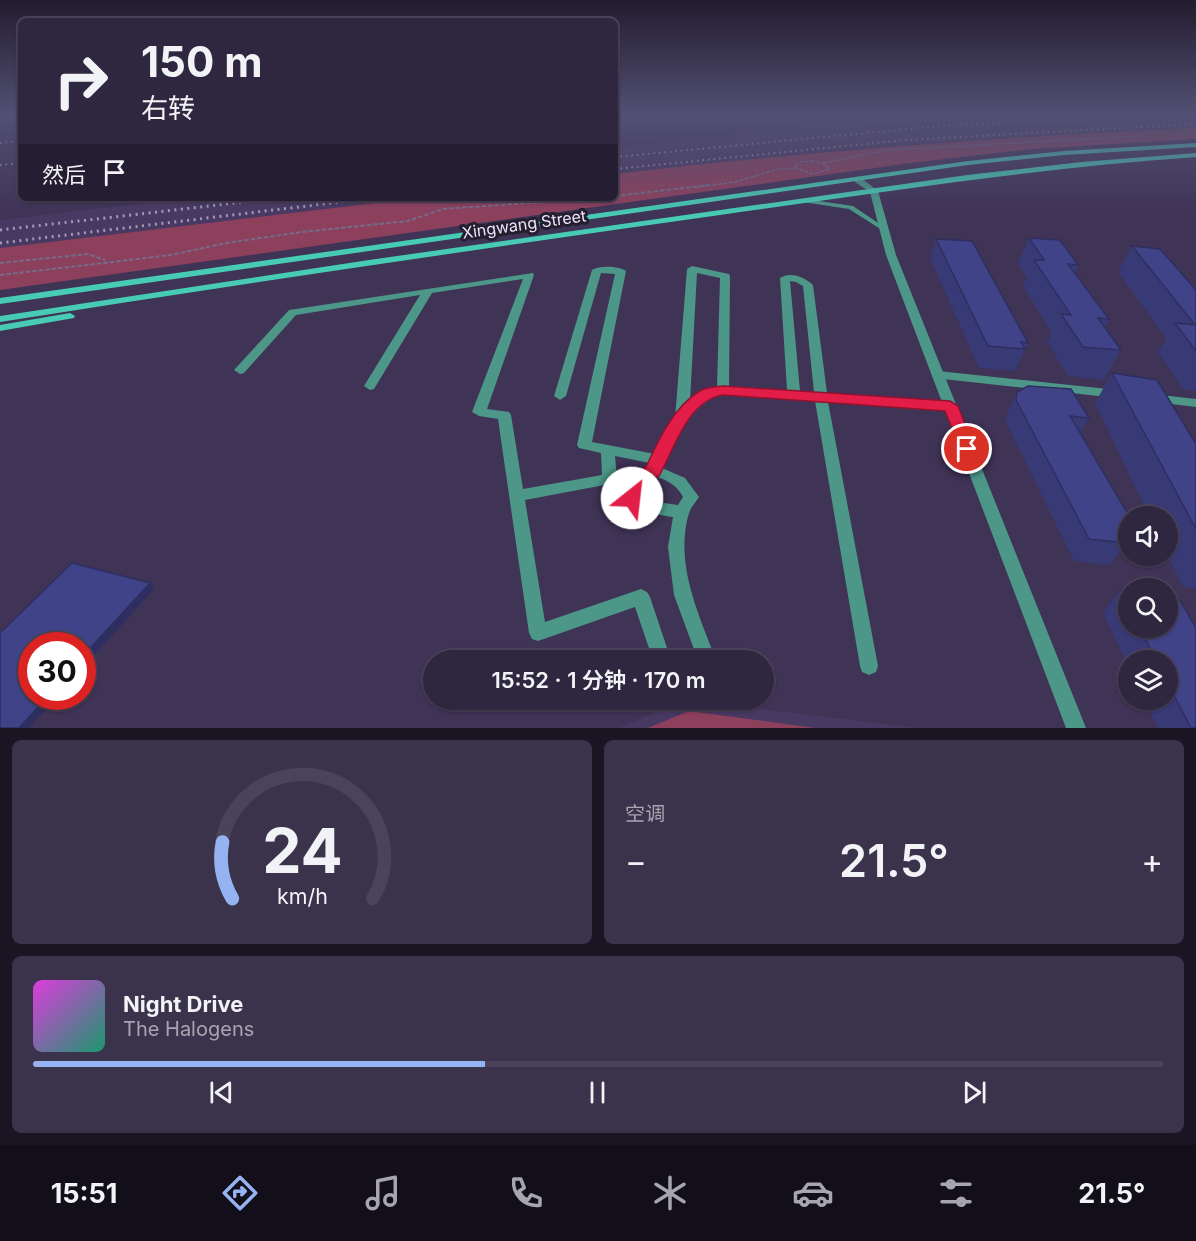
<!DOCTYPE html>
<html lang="zh">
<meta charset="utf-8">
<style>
body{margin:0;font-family:Inter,"Noto Sans SC",sans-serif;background:#3b324b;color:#f1f3f6;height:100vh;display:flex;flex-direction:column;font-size:22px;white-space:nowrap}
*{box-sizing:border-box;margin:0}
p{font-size:20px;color:#a7a5b1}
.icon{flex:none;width:33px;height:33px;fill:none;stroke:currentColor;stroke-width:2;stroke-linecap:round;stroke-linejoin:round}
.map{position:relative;height:728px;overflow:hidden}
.drawer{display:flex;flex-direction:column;gap:12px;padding:12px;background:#1a1523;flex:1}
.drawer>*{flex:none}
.top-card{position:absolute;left:18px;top:18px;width:600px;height:183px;border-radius:9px;box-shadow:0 2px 4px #0004,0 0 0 2px #4a4359;background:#2f2640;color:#f1f3f6;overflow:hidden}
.fabs{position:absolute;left:1118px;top:506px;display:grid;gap:12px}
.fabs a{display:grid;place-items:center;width:60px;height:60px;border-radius:50%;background:#2f2640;box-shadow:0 2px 4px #0004,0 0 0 2px #4a4359;font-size:30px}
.speed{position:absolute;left:18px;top:632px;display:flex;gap:12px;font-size:30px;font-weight:700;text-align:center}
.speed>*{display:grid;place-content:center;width:78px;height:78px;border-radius:50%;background:#2f2640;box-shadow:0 2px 4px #0004,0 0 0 2px #4a4359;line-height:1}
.speed .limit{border:9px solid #d22;background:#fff;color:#111}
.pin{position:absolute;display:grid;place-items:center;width:51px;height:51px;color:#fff;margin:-26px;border:3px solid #fff;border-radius:50%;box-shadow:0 2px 6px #0007}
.me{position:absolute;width:66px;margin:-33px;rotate:29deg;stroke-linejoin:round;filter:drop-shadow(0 0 4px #0008)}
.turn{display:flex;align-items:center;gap:21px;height:126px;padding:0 24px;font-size:27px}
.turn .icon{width:78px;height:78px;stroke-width:2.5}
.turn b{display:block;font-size:42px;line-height:51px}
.then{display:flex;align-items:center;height:57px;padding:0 24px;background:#0003;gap:12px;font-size:22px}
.big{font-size:45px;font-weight:600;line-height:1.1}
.drawer .card{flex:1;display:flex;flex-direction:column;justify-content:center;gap:9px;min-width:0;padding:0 21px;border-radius:9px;background:#3b324b}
.drawer .dial{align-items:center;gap:0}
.dial svg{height:156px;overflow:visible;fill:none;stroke:#4a4359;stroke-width:7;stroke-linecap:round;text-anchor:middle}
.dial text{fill:#f1f3f6;stroke:none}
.song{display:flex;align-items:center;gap:18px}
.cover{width:72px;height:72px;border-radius:9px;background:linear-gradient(135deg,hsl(300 70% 55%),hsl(160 70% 35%))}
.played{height:6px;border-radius:3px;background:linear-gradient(90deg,#95b2f1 40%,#4a4359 40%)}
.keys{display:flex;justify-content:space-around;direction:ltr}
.heat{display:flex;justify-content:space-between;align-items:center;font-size:33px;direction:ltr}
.drawer .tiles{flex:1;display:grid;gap:12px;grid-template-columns:1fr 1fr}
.card:last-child{grid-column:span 2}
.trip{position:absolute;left:423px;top:650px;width:351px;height:60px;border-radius:30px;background:#2f2640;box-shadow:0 2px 4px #0004,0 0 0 2px #4a4359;font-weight:600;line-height:60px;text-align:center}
.tab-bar{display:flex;height:96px;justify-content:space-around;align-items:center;background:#130f1a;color:#a7a5b1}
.tab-bar .icon{width:42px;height:42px}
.tab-bar .selected{color:#95b2f1}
.tab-bar b{font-size:27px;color:#f1f3f6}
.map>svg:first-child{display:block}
</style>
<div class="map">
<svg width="1196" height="728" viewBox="0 0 1196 728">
<rect width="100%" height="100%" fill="#3f3356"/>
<path fill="#483963" d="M 922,114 L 981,114 L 838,131 L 1139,114 L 1196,114 L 1196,128 L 975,139 L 808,153 L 615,174 L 615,149 Z
M 188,198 L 418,198 L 0,248 L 0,220 Z
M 685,700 L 918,728 L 619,728 Z"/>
<path fill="#8d405c" d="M 1196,128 L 1196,139 L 1032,149 L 910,163 L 0,290 L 0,248 L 417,198 L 615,198 L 615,174 C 808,151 1002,137 1196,128 Z
M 689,711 L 815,728 L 648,728 Z"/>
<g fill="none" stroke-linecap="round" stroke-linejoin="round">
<path stroke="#766b8a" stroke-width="1.5" stroke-dasharray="4 1.5" stroke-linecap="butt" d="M 811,161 L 822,163 L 830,169 L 812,174 L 794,167 L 800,162 Z
M 822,163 L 887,150 L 1143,136
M 696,187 L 735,182 L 782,168 L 795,169"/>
<path stroke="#766b8a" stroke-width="2" stroke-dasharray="4.5 2" stroke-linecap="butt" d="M 615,196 L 709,185
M 0,263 L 88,254 L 105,260
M 0,275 L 171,255 L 226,243 L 302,232 L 408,221 L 443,209 L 601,198"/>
<path fill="#4c9788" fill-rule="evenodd" d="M 805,199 L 853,206 L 887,229 L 886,230 L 882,230 L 849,209 L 803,202 L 803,200 Z"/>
<path fill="#4c9788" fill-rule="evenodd" d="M 692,266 L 729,274 L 730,276 L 729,386 L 787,390 L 780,278 C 790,271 805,277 813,285 L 827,393 L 950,402 L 956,406 L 950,410 L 828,402 L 878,666 L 876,672 L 869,675 L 862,672 L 860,666 L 815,401 L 724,394 C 688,405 678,438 662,468 L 685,478 L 699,497 C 696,502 691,507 689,513 C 674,563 699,615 716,660 L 698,660 L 674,595 L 668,547 L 673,517 C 663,516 629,509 625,499 C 623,493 628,482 632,477 C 637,471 646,470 650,463 L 615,456 L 617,479 L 615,483 L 525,500 L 545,622 L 641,589 L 647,592 L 650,597 L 671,660 L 653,660 L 635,607 L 538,641 L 532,639 L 529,633 L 498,419 L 479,416 L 472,412 L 523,279 L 432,293 L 374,389 L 370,390 L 364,386 L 420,295 L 296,315 L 244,373 L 240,374 L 234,370 L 289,310 L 533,273 L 534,275 L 487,409 L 509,412 L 511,415 L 523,489 L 602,475 L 601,453 L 579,448 L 577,445 L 615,274 L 601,273 L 566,396 L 560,400 L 554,396 L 592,270 C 600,265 619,266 626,271 L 592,442 L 655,454 L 675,418 L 687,269 ZM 697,273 L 720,278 L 717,388 L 704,392 L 690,401 ZM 790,281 L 796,282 L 803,286 L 814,392 L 800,391 ZM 654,476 C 667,480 676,484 683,497 L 678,505 L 657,502 L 640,495 L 643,484 Z
M 938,371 L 1117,390 L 1123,394 L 1117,398 L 934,378 L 932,375 Z
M 1152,394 L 1196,399 L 1196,407 L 1147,401 L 1146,398 L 1147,395 Z"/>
<path fill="#4c9788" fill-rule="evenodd" d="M 855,178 L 861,178 L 878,191 L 896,255 L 1086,728 L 1066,728 L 886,255 L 870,192 L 855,182 Z"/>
<path fill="#47cbb4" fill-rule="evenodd" d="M 1196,143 L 1196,147 L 1064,155 L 968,165 L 0,304 L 0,298 L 968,161 L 1064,151 Z
M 1196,153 L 1196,157 C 1036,168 879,193 720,215 C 480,249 240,284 0,322 L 0,316 L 369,260 L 967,175 L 1081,162 Z
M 70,313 L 75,316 L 74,318 L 0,331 L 0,325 Z"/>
<path stroke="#a39ab5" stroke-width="2" stroke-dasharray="1.5 4" stroke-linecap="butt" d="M 886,122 L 958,114
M 0,143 L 21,141
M 615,157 L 951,125 L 1196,115
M 0,165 L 21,163
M 615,169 L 905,140 L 1196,124"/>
<path stroke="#a39ab5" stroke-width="3" stroke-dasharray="2 4.5" stroke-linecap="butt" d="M 0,230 L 279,198
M 0,243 L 373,198"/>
</g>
<path fill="#383a76" d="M 1029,238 L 1078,265 L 1075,273 L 1109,319 L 1105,328 L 1121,350 L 1104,380 L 1068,376 L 1047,342 L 1052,334 L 1023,286 L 1027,278 L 1018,264 Z
M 936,239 L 1028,343 L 1015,371 L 979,368 L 930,258 Z
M 1132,246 L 1196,290 L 1196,391 L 1183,389 L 1158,352 L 1166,338 L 1118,272 Z
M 1112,373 L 1196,444 L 1196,589 L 1182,586 L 1167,554 L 1167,516 L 1149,516 L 1095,403 Z
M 1017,392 L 1089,418 L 1080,433 L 1126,543 L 1109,565 L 1074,561 L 1006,422 L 1007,413 Z
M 1120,590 L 1128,591 L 1128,627 L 1167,627 L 1196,728 L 1158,728 L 1144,699 L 1167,699 L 1167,660 L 1128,660 L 1128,665 L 1103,613 Z"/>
<path fill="#2e2f60" d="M 150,583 L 154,589 L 82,669 L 82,657 Z
M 48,696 L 58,696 L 29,728 L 19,728 Z"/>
<path fill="#414389" stroke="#2e2f60" stroke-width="1.5" d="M 1029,238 L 1060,240 L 1078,265 L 1068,264 L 1109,319 L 1098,318 L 1121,350 L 1083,347 L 1061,314 L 1071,315 L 1034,260 L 1044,260 Z
M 936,239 L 972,241 L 1028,343 L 1021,342 L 1025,349 L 988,346 Z
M 1132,246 L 1160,249 L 1196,290 L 1196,351 L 1175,323 L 1195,325 Z
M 1112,373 L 1157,380 L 1196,444 L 1196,529 Z
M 1028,386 L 1071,389 L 1089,418 L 1070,416 L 1129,516 L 1128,538 L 1126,543 L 1089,539 L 1016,400 L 1017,392 Z
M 72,563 L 150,583 L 82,657 L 82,645 L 32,645 L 32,696 L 48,696 L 19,728 L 0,728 L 0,633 Z
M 1120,590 L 1128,591 L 1128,606 Z
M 1167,596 L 1178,597 L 1196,628 L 1196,728 L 1191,728 L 1167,682 L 1167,660 L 1156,660 L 1139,627 L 1167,627 Z"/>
<linearGradient id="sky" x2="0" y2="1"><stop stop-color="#231c2f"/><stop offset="0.53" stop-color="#525073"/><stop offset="1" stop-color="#525073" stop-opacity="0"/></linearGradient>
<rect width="1196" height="215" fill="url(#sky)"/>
<path fill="#e11d48" stroke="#92132f" stroke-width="1.5" d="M 723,386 L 950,401 L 958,406 L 975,449 L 967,455 L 962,453 L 945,411 L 723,395 C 687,401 675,448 659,476 C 637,483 647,487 638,502 L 626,502 C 617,486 632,472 646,467 C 658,441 674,406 700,391 C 706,387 716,387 723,386 Z"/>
<g text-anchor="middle" stroke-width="6" stroke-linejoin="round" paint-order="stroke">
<g font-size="16" fill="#ece5fb" stroke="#241e2e">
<text transform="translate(524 224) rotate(-8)" y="6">Xingwang Street</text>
</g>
</g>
</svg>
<div class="fabs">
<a><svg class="icon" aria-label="sound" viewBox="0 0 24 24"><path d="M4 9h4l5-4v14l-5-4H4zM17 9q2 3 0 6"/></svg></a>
<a><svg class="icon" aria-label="search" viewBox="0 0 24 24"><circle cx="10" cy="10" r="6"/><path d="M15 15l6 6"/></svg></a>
<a><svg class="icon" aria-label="layers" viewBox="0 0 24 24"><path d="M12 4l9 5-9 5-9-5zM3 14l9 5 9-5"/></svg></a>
</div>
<div class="speed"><div class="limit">30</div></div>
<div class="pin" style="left:967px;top:449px;background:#d93025"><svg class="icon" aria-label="arrive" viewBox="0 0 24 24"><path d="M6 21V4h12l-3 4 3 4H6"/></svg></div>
<svg class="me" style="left:632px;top:498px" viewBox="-20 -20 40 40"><circle r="19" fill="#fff"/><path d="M0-13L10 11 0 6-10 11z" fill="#e11d48"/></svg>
<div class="trip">15:52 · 1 分钟 · 170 m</div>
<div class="top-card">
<div class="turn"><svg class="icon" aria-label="right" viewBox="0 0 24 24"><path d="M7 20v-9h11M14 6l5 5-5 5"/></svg><div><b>150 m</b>右转</div></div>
<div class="then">然后<svg class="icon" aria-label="arrive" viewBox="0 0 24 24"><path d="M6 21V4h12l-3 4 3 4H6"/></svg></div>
</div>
</div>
<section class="drawer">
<div class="tiles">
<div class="card dial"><svg viewBox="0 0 100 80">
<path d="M14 69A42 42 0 1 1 86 69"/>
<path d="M14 69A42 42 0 0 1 9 40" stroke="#95b2f1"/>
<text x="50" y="56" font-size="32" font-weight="700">24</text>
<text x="50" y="72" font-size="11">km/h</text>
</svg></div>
<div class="card"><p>空调</p>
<div class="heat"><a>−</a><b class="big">21.5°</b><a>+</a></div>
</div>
<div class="card">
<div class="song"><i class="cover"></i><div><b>Night Drive</b><p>The Halogens</p></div></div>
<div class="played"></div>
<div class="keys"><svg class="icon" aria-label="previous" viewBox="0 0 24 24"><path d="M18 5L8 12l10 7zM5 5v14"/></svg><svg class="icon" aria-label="pause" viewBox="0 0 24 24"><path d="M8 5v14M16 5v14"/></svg><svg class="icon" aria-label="next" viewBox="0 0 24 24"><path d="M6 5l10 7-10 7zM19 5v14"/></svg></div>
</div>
</div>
</section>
<nav class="tab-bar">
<b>15:51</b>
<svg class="icon selected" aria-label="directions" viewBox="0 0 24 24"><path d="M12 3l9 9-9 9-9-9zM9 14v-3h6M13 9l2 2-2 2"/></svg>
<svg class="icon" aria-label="music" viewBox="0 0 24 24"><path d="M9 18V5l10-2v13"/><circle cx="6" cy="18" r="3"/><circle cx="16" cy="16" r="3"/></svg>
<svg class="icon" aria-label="phone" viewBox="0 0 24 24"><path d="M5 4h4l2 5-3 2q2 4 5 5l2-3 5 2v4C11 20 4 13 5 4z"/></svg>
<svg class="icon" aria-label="climate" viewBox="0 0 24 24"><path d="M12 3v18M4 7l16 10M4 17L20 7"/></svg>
<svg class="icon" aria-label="car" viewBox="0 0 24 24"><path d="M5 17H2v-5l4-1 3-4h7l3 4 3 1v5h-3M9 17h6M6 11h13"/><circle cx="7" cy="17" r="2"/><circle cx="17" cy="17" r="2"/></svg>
<svg class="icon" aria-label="filters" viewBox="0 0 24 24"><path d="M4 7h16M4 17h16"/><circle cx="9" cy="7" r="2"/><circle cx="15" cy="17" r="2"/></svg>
<b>21.5°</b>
</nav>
